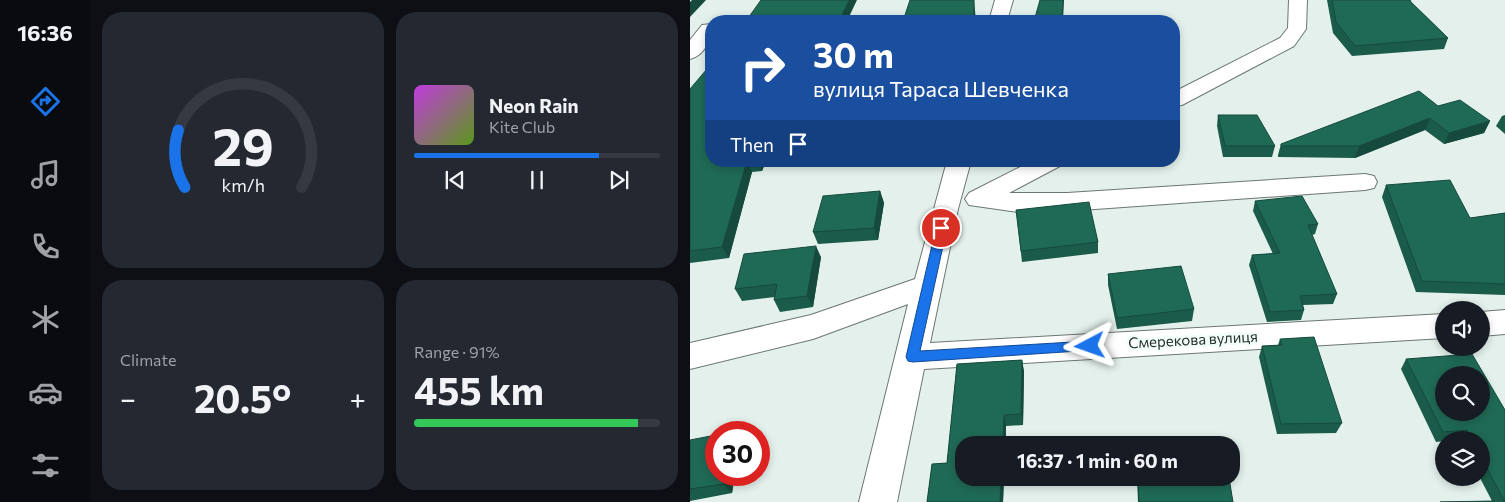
<!DOCTYPE html>
<meta charset="utf-8">
<style>
body{margin:0;font-family:Commissioner,sans-serif;background:#242831;color:#f1f3f6;height:100vh;display:flex;flex-direction:column;font-size:19px;white-space:nowrap}
*{box-sizing:border-box;margin:0}
p{font-size:16px;color:#9ea1a6}
.icon{flex:none;width:28px;height:28px;fill:none;stroke:currentColor;stroke-width:2;stroke-linecap:round;stroke-linejoin:round}
.map{position:relative;flex:1;overflow:hidden}
.details{display:flex;flex-direction:column;gap:12px;padding:12px;background:#0d0f14;width:600px}
.details>*{flex:none}
.guide{position:absolute;left:15px;top:15px;width:475px;height:152px;border-radius:20px;box-shadow:0 2px 8px #0003;background:#1a4fa0;color:#fff;overflow:hidden}
.fabs{position:absolute;left:745px;top:301px;display:grid;gap:10px}
.fabs a{display:grid;place-items:center;width:55px;height:55px;border-radius:50%;background:#171b24;box-shadow:0 2px 8px #0003;font-size:25px}
.speed{position:absolute;left:15px;top:421px;display:flex;gap:10px;font-size:25px;font-weight:700;text-align:center}
.speed>*{display:grid;place-content:center;width:65px;height:65px;border-radius:50%;background:#171b24;box-shadow:0 2px 8px #0003;line-height:1}
.speed .limit{border:8px solid #d22;background:#fff;color:#111}
.pin{position:absolute;display:grid;place-items:center;width:42px;height:42px;color:#fff;margin:-21px;border:2px solid #fff;border-radius:50%;box-shadow:0 1px 5px #0007}
.me{position:absolute;width:55px;margin:-28px;rotate:266deg;stroke-linejoin:round;filter:drop-shadow(0 0 4px #0008)}
.turn{display:flex;align-items:center;gap:18px;height:105px;padding:0 25px;font-size:22px}
.turn .icon{width:65px;height:65px;stroke-width:2.5}
.turn b{display:block;font-size:35px;line-height:42px}
.then{display:flex;align-items:center;height:48px;padding:0 25px;background:#0003;gap:10px;font-size:19px}
.big{font-size:38px;font-weight:700;line-height:1.1}
.details .tile{flex:1;display:flex;flex-direction:column;justify-content:center;gap:8px;min-width:0;padding:0 18px;border-radius:20px;background:#242831}
.details .dial{align-items:center;gap:0}
.dial svg{height:130px;overflow:visible;fill:none;stroke:#363941;stroke-width:7;stroke-linecap:round;text-anchor:middle}
.dial text{fill:#f1f3f6;stroke:none}
.song{display:flex;align-items:center;gap:15px}
.cover{width:60px;height:60px;border-radius:8px;background:linear-gradient(135deg,hsl(290 70% 55%),hsl(90 70% 35%))}
.played{height:5px;border-radius:2px;background:linear-gradient(90deg,#1a73e8 75%,#363941 75%)}
.keys{display:flex;justify-content:space-around;direction:ltr}
.heat{display:flex;justify-content:space-between;align-items:center;font-size:28px;direction:ltr}
.charge{height:8px;border-radius:4px;background:linear-gradient(90deg,#34c759 91%,#363941 0)}
.details .tiles{flex:1;display:grid;gap:12px;grid-template-columns:repeat(2,1fr)}
.trip{position:absolute;left:265px;top:436px;width:285px;height:50px;border-radius:20px;background:#171b24;box-shadow:0 2px 8px #0003;font-weight:700;line-height:50px;text-align:center}
main{display:flex;flex:1;min-height:0}
.tabs{display:flex;flex-direction:column;width:90px;justify-content:space-around;align-items:center;background:#090b0e;color:#9ea1a6}
.tabs .icon{width:35px;height:35px}
.tabs .selected{color:#1a73e8}
.tabs b{font-size:22px;color:#f1f3f6}
.map>svg:first-child{display:block}
</style>
<main>
<nav class="tabs">
<b>16:36</b>
<svg class="icon selected" aria-label="directions" viewBox="0 0 24 24"><path d="M12 3l9 9-9 9-9-9zM9 14v-3h6M13 9l2 2-2 2"/></svg>
<svg class="icon" aria-label="music" viewBox="0 0 24 24"><path d="M9 18V5l10-2v13"/><circle cx="6" cy="18" r="3"/><circle cx="16" cy="16" r="3"/></svg>
<svg class="icon" aria-label="phone" viewBox="0 0 24 24"><path d="M5 4h4l2 5-3 2q2 4 5 5l2-3 5 2v4C11 20 4 13 5 4z"/></svg>
<svg class="icon" aria-label="climate" viewBox="0 0 24 24"><path d="M12 3v18M4 7l16 10M4 17L20 7"/></svg>
<svg class="icon" aria-label="car" viewBox="0 0 24 24"><path d="M5 17H2v-5l4-1 3-4h7l3 4 3 1v5h-3M9 17h6M6 11h13"/><circle cx="7" cy="17" r="2"/><circle cx="17" cy="17" r="2"/></svg>
<svg class="icon" aria-label="filters" viewBox="0 0 24 24"><path d="M4 7h16M4 17h16"/><circle cx="9" cy="7" r="2"/><circle cx="15" cy="17" r="2"/></svg>
</nav>
<section class="details">
<div class="tiles">
<div class="tile dial"><svg viewBox="0 0 100 80">
<path d="M14 69A42 42 0 1 1 86 69"/>
<path d="M14 69A42 42 0 0 1 10 34" stroke="#1a73e8"/>
<text x="50" y="56" font-size="32" font-weight="700">29</text>
<text x="50" y="72" font-size="11">km/h</text>
</svg></div>
<div class="tile">
<div class="song"><i class="cover"></i><div><b>Neon Rain</b><p>Kite Club</p></div></div>
<div class="played"></div>
<div class="keys"><svg class="icon" aria-label="previous" viewBox="0 0 24 24"><path d="M18 5L8 12l10 7zM5 5v14"/></svg><svg class="icon" aria-label="pause" viewBox="0 0 24 24"><path d="M8 5v14M16 5v14"/></svg><svg class="icon" aria-label="next" viewBox="0 0 24 24"><path d="M6 5l10 7-10 7zM19 5v14"/></svg></div>
</div>
<div class="tile"><p>Climate</p>
<div class="heat"><a>−</a><b class="big">20.5°</b><a>+</a></div>
</div>
<div class="tile"><p>Range · 91%</p><b class="big">455 km</b><div class="charge"></div></div>
</div>
</section>
<div class="map">
<svg width="815" height="502" viewBox="0 0 815 502">
<rect width="100%" height="100%" fill="#e3f0eb"/>
<g fill="none" stroke-linecap="round" stroke-linejoin="round">
<g stroke="#6c7773" stroke-width="2">
<path id="minor" d="M 305,0 L 323,0 L 317,21 L 299,21 Z
M 599,0 L 617,0 L 616,29 L 604,46 L 492,105 L 484,106 L 484,92 L 590,38 L 598,28 Z
M 21,24 C 21,38 16,55 0,59 L 0,40 L 12,25 Z
M 257,161 L 281,161 L 268,209 L 240,343 L 754,314 L 754,338 L 234,369 L 207,502 L 169,502 L 218,304 L 123,339 L 0,369 L 0,343 L 121,315 L 225,279 Z
M 342,161 L 374,161 L 370,166 L 319,193 L 377,193 L 675,174 L 684,176 L 687,182 L 684,188 L 675,190 L 377,211 L 328,212 L 279,205 L 275,199 L 279,193 Z
M 815,310 L 815,334 L 791,336 L 791,312 Z"/>
</g>
<use href="#minor" fill="#fff" fill-rule="evenodd"/>
</g>
<path fill="#1b5b49" d="M 637,0 L 720,0 L 721,2 L 758,38 L 754,49 L 662,56 L 643,33 Z
M 0,89 L 21,161 L 76,161 L 72,171 L 62,172 L 39,258 L 0,263 Z
M 748,106 L 800,121 L 794,133 L 754,144 L 735,130 L 665,158 L 588,157 L 588,155 L 591,144 Z
M 528,115 L 585,146 L 582,157 L 533,157 L 527,126 Z
M 815,115 L 815,134 L 806,126 L 812,116 Z
M 696,185 L 780,218 L 815,213 L 815,295 L 726,292 L 692,197 Z
M 190,191 L 194,203 L 188,240 L 128,244 L 123,232 Z
M 565,201 L 628,224 L 625,234 L 622,235 L 647,294 L 643,304 L 613,305 L 614,310 L 611,320 L 577,322 L 559,265 L 562,255 L 583,254 L 563,211 Z
M 326,210 L 408,242 L 408,253 L 332,262 Z
M 131,257 L 123,307 L 90,312 L 84,300 L 85,297 L 52,301 L 45,289 Z
M 418,274 L 504,309 L 502,321 L 427,329 L 418,285 Z
M 590,339 L 652,423 L 646,433 L 587,434 L 569,357 L 572,346 L 588,345 Z
M 716,359 L 815,410 L 815,502 L 750,502 L 802,501 L 790,478 L 791,478 L 791,440 L 770,439 L 754,440 L 754,441 L 746,442 L 711,369 Z
M 332,360 L 334,372 L 333,425 L 316,426 L 316,445 L 274,445 L 274,478 L 314,478 L 313,502 L 237,502 L 242,464 L 257,463 L 267,364 Z
M 0,440 L 26,475 L 45,475 L 42,493 L 0,501 Z
M 447,478 L 539,478 L 543,502 L 448,502 Z"/>
<path fill="#164a3c" d="M 2,0 L 16,0 L 0,17 L 0,2 Z
M 159,0 L 167,0 L 157,21 L 149,21 Z
M 284,0 L 286,21 L 282,21 Z
M 373,0 L 374,0 L 373,21 L 372,21 Z
M 740,118 L 735,130 L 665,158 L 669,146 Z
M 800,121 L 794,133 L 754,144 L 759,133 Z
M 57,161 L 62,172 L 39,258 L 32,247 Z
M 68,161 L 76,161 L 72,171 Z
M 190,191 L 194,203 L 188,240 L 184,228 Z
M 126,246 L 131,257 L 123,307 L 117,296 Z
M 332,360 L 334,372 L 333,425 L 331,414 Z
M 314,415 L 316,426 L 316,445 L 313,445 Z
M 34,475 L 45,475 L 42,493 L 33,484 Z
M 311,478 L 314,478 L 313,502 L 310,502 Z"/>
<path fill="#1f6a55" stroke="#164a3c" fill-rule="evenodd" d="M 71,0 L 159,0 L 149,21 L 56,21 Z
M 220,0 L 284,0 L 284,14 L 282,21 L 213,21 Z
M 350,0 L 373,0 L 372,21 L 344,21 Z
M 642,0 L 720,0 L 721,2 L 758,38 L 665,46 L 646,22 Z
M 17,69 L 21,69 L 21,161 L 57,161 L 32,247 L 0,251 L 0,89 Z
M 729,91 L 748,106 L 770,100 L 800,121 L 759,133 L 740,118 L 669,146 L 591,146 L 591,144 Z
M 528,115 L 567,115 L 585,146 L 535,146 Z
M 760,180 L 780,218 L 815,213 L 815,284 L 732,281 L 696,185 Z
M 190,191 L 184,228 L 123,232 L 133,196 Z
M 612,196 L 628,224 L 618,225 L 647,294 L 610,296 L 614,310 L 580,312 L 562,255 L 590,253 L 565,201 Z
M 399,202 L 408,242 L 331,251 L 326,210 Z
M 126,246 L 117,296 L 84,300 L 87,284 L 45,289 L 54,254 Z
M 491,266 L 504,309 L 427,318 L 418,274 Z
M 624,337 L 652,423 L 591,424 L 572,346 L 592,345 L 590,339 Z
M 782,354 L 815,410 L 815,502 L 791,457 L 791,440 L 782,440 L 777,430 L 753,432 L 716,359 ZM 754,375 L 791,375 L 791,412 L 754,412 Z
M 332,360 L 331,414 L 314,415 L 313,445 L 274,445 L 274,478 L 311,478 L 310,502 L 237,502 L 242,464 L 257,463 L 267,364 Z
M 26,435 L 26,475 L 34,475 L 33,484 L 0,489 L 0,440 Z
M 448,478 L 539,478 L 543,502 L 449,502 Z
M 804,501 L 804,502 L 750,502 Z"/>
<path fill="#1a73e8" stroke="#114b97" d="M 251,224 L 257,228 L 230,351 L 400,341 L 404,343 L 406,346 L 404,350 L 223,362 L 218,361 L 216,357 L 246,228 Z"/>
<g text-anchor="middle" stroke-width="5" stroke-linejoin="round" paint-order="stroke">
<g font-size="15" fill="#292e2c" stroke="#f0fdf8">
<text transform="translate(503 340) rotate(-3)" y="5">Смерекова вулиця</text>
</g>
</g>
</svg>
<div class="fabs">
<a><svg class="icon" aria-label="sound" viewBox="0 0 24 24"><path d="M4 9h4l5-4v14l-5-4H4zM17 9q2 3 0 6"/></svg></a>
<a><svg class="icon" aria-label="search" viewBox="0 0 24 24"><circle cx="10" cy="10" r="6"/><path d="M15 15l6 6"/></svg></a>
<a><svg class="icon" aria-label="layers" viewBox="0 0 24 24"><path d="M12 4l9 5-9 5-9-5zM3 14l9 5 9-5"/></svg></a>
</div>
<div class="speed"><div class="limit">30</div></div>
<div class="pin" style="left:251px;top:228px;background:#d93025"><svg class="icon" aria-label="arrive" viewBox="0 0 24 24"><path d="M6 21V4h12l-3 4 3 4H6"/></svg></div>
<svg class="me" style="left:400px;top:346px" viewBox="-20 -20 40 40"><path d="M0-17L14 15 0 8-14 15z" fill="#1a73e8" stroke="#fff" stroke-width="4"/></svg>
<div class="trip">16:37 · 1 min · 60 m</div>
<div class="guide">
<div class="turn"><svg class="icon" aria-label="right" viewBox="0 0 24 24"><path d="M7 20v-9h11M14 6l5 5-5 5"/></svg><div><b>30 m</b>вулиця Тараса Шевченка</div></div>
<div class="then">Then<svg class="icon" aria-label="arrive" viewBox="0 0 24 24"><path d="M6 21V4h12l-3 4 3 4H6"/></svg></div>
</div>
</div>
</main>
